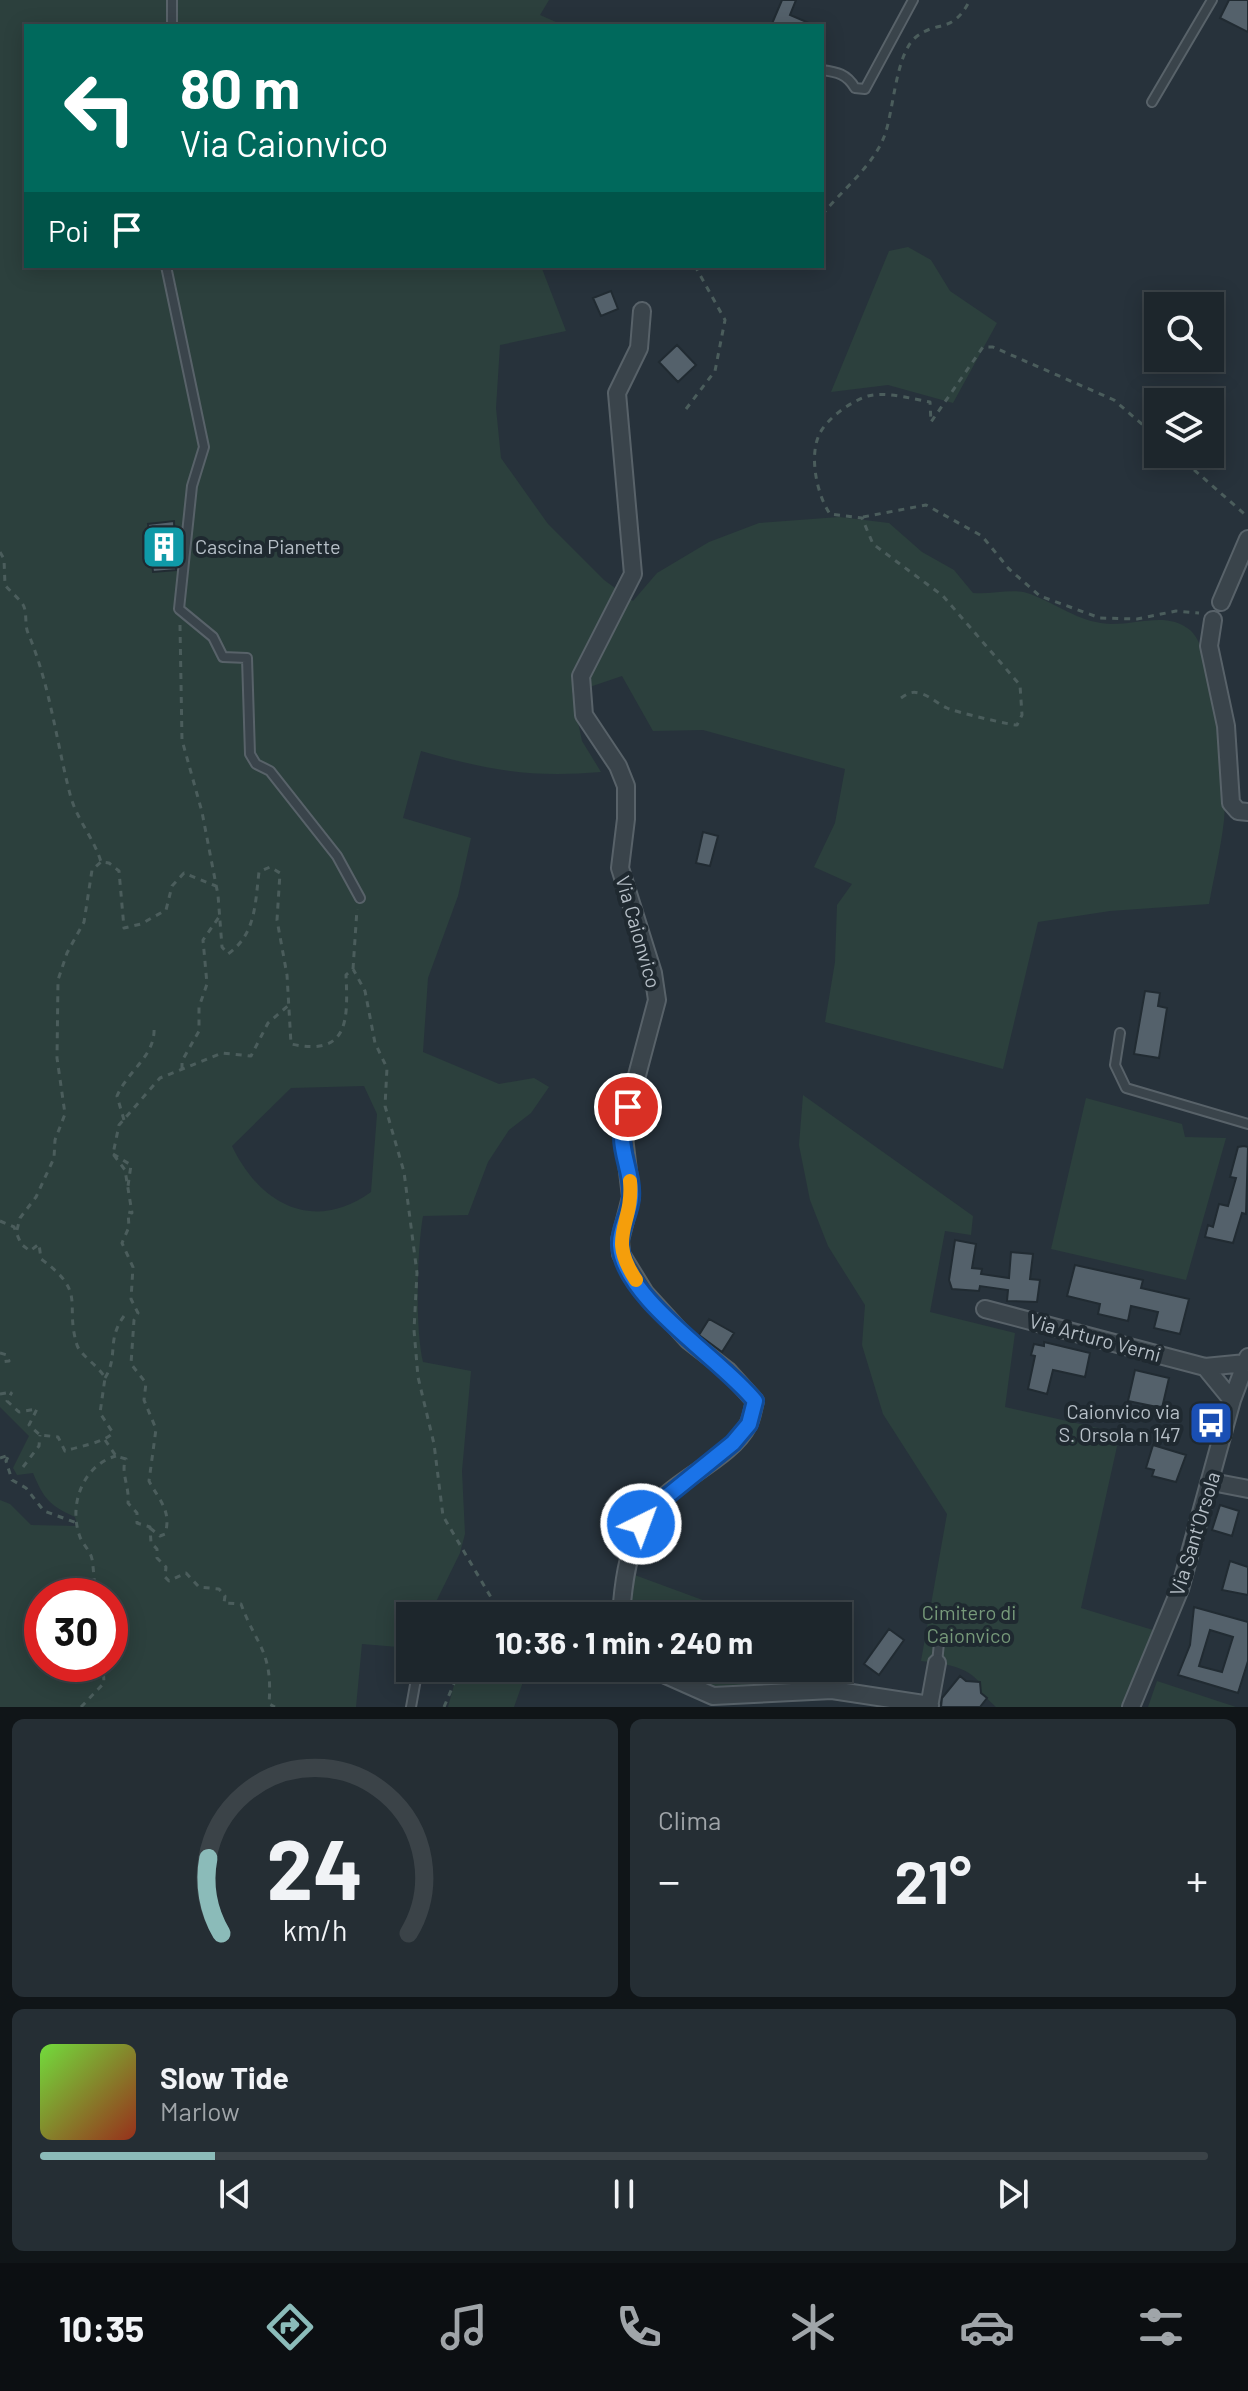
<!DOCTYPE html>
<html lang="it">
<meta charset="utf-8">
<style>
body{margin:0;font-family:Barlow,sans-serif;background:#252e34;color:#f1f3f6;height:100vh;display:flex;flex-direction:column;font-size:30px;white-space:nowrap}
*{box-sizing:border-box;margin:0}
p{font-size:26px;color:#a0a5a9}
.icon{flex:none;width:44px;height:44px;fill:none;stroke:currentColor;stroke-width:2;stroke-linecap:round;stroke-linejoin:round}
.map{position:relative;height:1707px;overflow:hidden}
.side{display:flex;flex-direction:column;gap:12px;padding:12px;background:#101518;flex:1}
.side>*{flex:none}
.hud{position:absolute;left:24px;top:24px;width:800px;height:244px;border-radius:0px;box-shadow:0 4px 20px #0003,0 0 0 2px #3b4348;background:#00695c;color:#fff;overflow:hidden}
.fabs{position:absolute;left:1144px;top:292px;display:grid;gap:16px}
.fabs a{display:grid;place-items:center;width:80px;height:80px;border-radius:0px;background:#1d262c;box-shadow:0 4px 20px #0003,0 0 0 2px #3b4348;font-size:40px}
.speed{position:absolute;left:24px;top:1578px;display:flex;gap:16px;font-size:40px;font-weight:700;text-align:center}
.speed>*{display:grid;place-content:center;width:104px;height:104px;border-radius:50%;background:#1d262c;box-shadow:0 4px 20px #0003,0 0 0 2px #3b4348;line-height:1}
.speed .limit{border:12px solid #d22;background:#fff;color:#111}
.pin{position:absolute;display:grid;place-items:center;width:68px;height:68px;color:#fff;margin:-34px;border:4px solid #fff;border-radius:50%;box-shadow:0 2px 8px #0007}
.me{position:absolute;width:88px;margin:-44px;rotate:42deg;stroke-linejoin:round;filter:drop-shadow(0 0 6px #0008)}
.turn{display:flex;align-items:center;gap:28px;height:168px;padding:0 24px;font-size:36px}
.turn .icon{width:104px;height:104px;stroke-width:2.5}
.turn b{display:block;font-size:56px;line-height:68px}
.then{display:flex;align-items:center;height:76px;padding:0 24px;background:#0003;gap:16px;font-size:30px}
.big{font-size:60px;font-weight:700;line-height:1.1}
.side .tile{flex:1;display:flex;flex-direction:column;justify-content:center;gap:12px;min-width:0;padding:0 28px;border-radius:12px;background:#252e34}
.side .dial{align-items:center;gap:0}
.dial svg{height:208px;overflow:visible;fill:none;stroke:#3b4348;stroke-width:7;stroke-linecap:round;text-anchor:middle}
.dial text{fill:#f1f3f6;stroke:none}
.song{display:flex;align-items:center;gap:24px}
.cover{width:96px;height:96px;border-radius:12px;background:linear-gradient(135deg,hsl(100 70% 55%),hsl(10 70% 35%))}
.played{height:8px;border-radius:4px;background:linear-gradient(90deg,#8bbbb9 15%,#3b4348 15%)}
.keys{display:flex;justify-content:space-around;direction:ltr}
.heat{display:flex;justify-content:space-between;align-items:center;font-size:44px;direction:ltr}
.side .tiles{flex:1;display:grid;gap:12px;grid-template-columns:1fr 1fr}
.tile:last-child{grid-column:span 2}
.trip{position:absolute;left:396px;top:1602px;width:456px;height:80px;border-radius:0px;background:#1d262c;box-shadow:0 4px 20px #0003,0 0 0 2px #3b4348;font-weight:700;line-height:80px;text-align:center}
.dock{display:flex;height:128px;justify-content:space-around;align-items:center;background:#0c0f12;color:#a0a5a9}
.dock .icon{width:56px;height:56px}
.dock .current{color:#8bbbb9}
.dock b{font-size:36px;color:#f1f3f6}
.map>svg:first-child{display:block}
</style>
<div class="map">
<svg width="1248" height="1707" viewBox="0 0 1248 1707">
<rect width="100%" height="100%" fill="#27323b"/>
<path fill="#2c403d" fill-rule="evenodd" d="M 0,0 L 549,0 L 540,15 L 565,26 L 26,26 L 26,266 L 541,266 L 566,331 L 500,345 L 496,408 L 501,458 L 548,524 L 604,580 L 633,601 L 657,573 L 709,542 L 759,523 L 839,517 L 889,523 L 922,552 L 954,570 L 973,593 C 990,595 1012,588 1027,593 C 1052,601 1074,619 1101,623 C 1131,628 1165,609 1190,630 C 1215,650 1228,785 1224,820 C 1221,848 1214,876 1209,904 L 1110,911 L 1038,922 L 1003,1069 L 825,1022 L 835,962 L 837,905 L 852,884 L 814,867 L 835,823 L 845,769 L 703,730 L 653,731 L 622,676 L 572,693 L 582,741 L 601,772 C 530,778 488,770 421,751 L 403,818 L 471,838 L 458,896 L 428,978 L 423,1052 L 499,1084 L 534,1078 L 549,1087 L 531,1113 L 509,1130 L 488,1162 L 468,1215 L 423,1216 C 417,1251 415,1328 423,1362 L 471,1371 L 462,1471 L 465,1534 L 460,1553 L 429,1616 L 410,1616 L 410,1648 L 362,1644 L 356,1707 L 0,1707 L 0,1500 L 10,1504 L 31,1525 L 77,1526 L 75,1517 C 49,1505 44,1499 33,1473 L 17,1475 L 13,1468 L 29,1436 L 0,1407 ZM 364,1086 L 377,1114 L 371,1192 C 314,1233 260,1205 232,1146 L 291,1088 ZM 42,1596 L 110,1596 L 110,1664 L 42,1664 Z
M 908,247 L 931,260 L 950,291 L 997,323 L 953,403 L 888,385 L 831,392 L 889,251 Z
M 803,1095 L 973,1216 L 971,1235 L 945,1231 L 930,1312 L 1015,1333 L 1005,1407 L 1120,1433 L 1081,1608 L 1153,1630 L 1122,1707 L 996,1707 L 980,1692 L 981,1684 C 966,1665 944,1664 921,1661 L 947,1514 L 883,1414 L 862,1345 L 865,1305 L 828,1246 L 810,1200 L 799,1145 Z
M 1086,1098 L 1182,1124 L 1185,1137 L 1226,1138 L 1186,1280 L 1051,1249 Z
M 632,1574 L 746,1616 L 628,1616 Z
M 469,1668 L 528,1668 L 514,1707 L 448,1707 L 454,1685 Z
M 677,1668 L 831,1668 L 829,1681 L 715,1687 Z
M 1157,1681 L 1236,1707 L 1148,1707 Z"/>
<path fill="#54616b" stroke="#212b32" stroke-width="2" fill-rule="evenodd" d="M 782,0 L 796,0 L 790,15 L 816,26 L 771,26 Z
M 1229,0 L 1248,0 L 1248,32 L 1220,18 Z
M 611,291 L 618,309 L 601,316 L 593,298 Z
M 677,345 L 696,365 L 678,382 L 659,362 Z
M 174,521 L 176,570 L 153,572 L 148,524 Z
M 703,832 L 718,836 L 710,866 L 696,863 Z
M 1145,991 L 1160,993 L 1158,1006 L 1167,1008 L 1159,1058 L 1134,1054 Z
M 1244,1146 L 1248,1147 L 1246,1214 L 1242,1213 L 1233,1243 L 1205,1237 L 1208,1225 L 1213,1227 L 1219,1204 L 1228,1206 L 1236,1178 L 1230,1177 L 1238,1147 Z
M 955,1240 L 976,1244 L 972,1268 L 982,1269 L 981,1274 L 1009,1278 L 1011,1252 L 1033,1254 L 1030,1279 L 1040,1280 L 1037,1302 L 1007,1301 L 1008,1290 L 980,1286 L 979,1291 L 952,1289 L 949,1280 Z
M 1075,1265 L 1143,1280 L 1141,1288 L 1189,1299 L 1180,1334 L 1154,1328 L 1158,1312 L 1131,1306 L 1128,1321 L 1098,1314 L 1100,1304 L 1067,1296 Z
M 709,1319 L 734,1333 L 722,1352 L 699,1335 Z
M 1044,1342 L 1090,1353 L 1085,1377 L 1053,1370 L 1047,1394 L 1028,1389 L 1035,1356 L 1031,1355 L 1034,1344 L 1044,1346 Z
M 1135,1370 L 1169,1378 L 1162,1408 L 1128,1401 Z
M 1153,1445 L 1186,1455 L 1176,1482 L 1152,1476 L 1154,1470 L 1146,1468 Z
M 1220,1505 L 1239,1511 L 1232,1536 L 1212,1530 Z
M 1230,1561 L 1248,1567 L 1248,1595 L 1222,1590 Z
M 1194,1607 L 1248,1622 L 1248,1661 L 1238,1693 L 1178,1675 L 1190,1645 ZM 1210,1630 L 1233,1637 L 1222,1672 L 1199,1666 Z
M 889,1629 L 904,1640 L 879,1675 L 864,1664 Z
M 960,1676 L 966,1681 L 980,1682 L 981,1693 L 987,1698 L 980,1707 L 941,1707 L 942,1698 Z"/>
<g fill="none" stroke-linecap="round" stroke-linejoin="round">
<g stroke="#586269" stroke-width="12">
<path id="service" d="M 172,26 L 172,0
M 822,70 C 837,72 847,74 855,88 L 865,89 L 913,0
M 1152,102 L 1212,0
M 166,266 L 204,447 L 192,486 L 179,609 L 213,637 L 223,657 L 247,658 L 250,754 L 256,764 L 270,771 L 337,856 L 360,898
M 1120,1033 L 1115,1065 L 1126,1088 L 1248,1124
M 937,1663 L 939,1643
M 453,1668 L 462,1671
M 411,1707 L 418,1668"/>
</g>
<g stroke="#586269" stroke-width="20">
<path id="minor" d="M 1221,602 L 1248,539
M 1213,620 L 1209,646 L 1226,726 L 1231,803 L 1238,811 L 1248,812
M 985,1309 L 1205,1367 L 1246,1363
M 1205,1367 L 1232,1400
M 1212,1482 L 1248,1489
M 621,1616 C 623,1586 627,1553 641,1526 C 661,1482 727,1465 748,1425 C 752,1418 753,1408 755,1401 L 728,1371 L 688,1340 L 645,1293 L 621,1254 L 620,1240 L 631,1197 L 623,1128 L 657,1000 L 653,973 L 620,868 L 626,819 L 626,786 L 618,766 L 584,715 L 581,676 L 633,574 L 617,393 L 639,348 L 642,311
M 838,1661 L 843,1635
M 650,1668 L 713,1696 L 832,1690 L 930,1705
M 929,1707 L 937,1663
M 1131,1707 L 1180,1589 L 1232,1400 L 1248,1357"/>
</g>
<path stroke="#4b5d5c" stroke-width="3" stroke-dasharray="6 6" stroke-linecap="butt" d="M 822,215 C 842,190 872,167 884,137 C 894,112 895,54 916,37 C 939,19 952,35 970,0
M 686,409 L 715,371 L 725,320 L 695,266
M 1176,454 L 1248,517
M 863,517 L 926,505 L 982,536 L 1009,569 L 1040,596 L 1100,618 L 1137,619 L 1176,611 L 1199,613
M 0,552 L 4,559 L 5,585 C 10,591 17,597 22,603 C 28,611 24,624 28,633 C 50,685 56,740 70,794 C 76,819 94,838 101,862 L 109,863 L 119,871 L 124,928 L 141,924 L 166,910 L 172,886 L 184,873 L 216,886
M 180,625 L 182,740 L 202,812 L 218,895 L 222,947 L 228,954 C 256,934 255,904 259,872 L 270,867 L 280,873 L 277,920 L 287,975 L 291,1044 C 349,1057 348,1020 346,975 L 353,969 L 365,991 L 375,1043 L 387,1068 L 385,1106 L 404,1172 L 417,1273 L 414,1330 L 418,1377 L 434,1444 L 443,1516 L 502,1616
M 901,698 C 907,694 911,691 919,693 C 929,695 938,704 947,708 C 955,712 1010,725 1017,725 L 1022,715 L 1020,685 L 943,596 L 873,544 L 862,518 L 830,514 C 817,495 809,457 819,435 C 826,419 851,401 868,396 C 886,391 912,399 930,402 L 931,422 L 983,347 L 993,347 L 1114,400 L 1158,438
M 353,969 L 357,909
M 182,1069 L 182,1061 L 199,1031 L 199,1007 L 207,984 L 203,940 L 219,917
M 124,1120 L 117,1096 C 128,1070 156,1056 154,1027
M 113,1154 L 131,1165 L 128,1186
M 0,1221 L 14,1227 L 21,1244 L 30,1251 L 39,1244 L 41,1259 C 88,1293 64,1303 77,1345 C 80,1355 99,1366 105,1378 L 100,1413 L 113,1433 C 103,1443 80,1446 65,1451 L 58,1437 L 40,1435 L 29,1425 L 37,1409 L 19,1412 L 7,1401 L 12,1392
M 17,1230 L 20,1218 L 36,1197 L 54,1158 L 55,1140 L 65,1114 L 57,1058 L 58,980 L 67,953 L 84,922 L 92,870 L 101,862
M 0,1353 L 7,1355 L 9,1361 L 0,1362
M 105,1378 C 119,1355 106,1341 124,1316
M 0,1394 L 12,1392
M 105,1440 L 116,1456 L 126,1459 C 120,1471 130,1488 128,1503 L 137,1513 L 137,1523 L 150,1527 L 151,1543 L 157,1549 L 157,1558 L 166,1567 L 165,1577 L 169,1581 L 186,1573 L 199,1587 L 219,1589 L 225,1596 L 224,1603 L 241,1604 C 257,1647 273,1651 269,1704 L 275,1707
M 0,1458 L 9,1455 L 6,1461 L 12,1480 L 26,1488 L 44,1511 L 77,1523
M 23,1467 L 39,1446 L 40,1435
M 150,1528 L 160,1536 L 165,1534 C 172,1511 159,1500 149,1481 L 156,1429 L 144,1400 L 146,1383 L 131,1364 L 134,1320 L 138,1313 L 131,1299 L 133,1267 L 122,1243 L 129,1227 L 128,1212 L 132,1213 L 125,1170 L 113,1154 L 119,1125 L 160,1078 L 222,1053 L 251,1056 L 268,1023 L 290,1004
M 96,1596 C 94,1584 94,1571 92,1559 C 90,1550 83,1545 80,1537 C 68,1505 83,1465 116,1456
M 81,1707 L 104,1683 L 103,1664
M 444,1707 L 455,1681"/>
<use href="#service" stroke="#3a444b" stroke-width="8"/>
<use href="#minor" stroke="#3a444b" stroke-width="16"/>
</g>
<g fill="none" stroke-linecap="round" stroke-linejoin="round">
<g stroke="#114b97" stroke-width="20">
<path id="route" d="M 628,1107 C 625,1117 622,1127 622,1137 C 622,1157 633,1177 631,1198 C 630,1214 619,1229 620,1245 C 623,1299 723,1360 755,1401 L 749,1424 L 733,1443 L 655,1506 L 641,1524"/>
</g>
<use href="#route" stroke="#1a73e8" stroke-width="14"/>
<path stroke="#f59e0b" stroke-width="14" d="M 630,1181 C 634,1226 606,1235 636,1280"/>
</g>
<defs>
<g id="building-square" transform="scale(2.3)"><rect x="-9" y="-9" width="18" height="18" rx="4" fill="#0f9aa8" stroke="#1f2930"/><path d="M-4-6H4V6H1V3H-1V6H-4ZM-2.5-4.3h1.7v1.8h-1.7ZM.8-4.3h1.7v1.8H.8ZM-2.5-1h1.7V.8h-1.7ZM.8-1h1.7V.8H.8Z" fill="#fff"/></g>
<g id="bus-square" transform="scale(2.3)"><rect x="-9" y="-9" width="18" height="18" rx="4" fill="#1a4fb4" stroke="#1f2930"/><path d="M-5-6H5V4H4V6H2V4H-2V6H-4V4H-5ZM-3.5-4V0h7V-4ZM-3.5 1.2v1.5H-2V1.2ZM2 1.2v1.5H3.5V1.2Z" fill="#fff"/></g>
</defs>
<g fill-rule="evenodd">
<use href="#building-square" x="164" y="547"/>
<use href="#bus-square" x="1211" y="1423"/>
</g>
<g text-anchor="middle" stroke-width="8" stroke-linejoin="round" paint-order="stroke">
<g font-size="20" fill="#b6bfc7" stroke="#1f2930" text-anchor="start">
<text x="195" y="554">Cascina Pianette</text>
<text x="1180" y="1419" text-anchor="end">Caionvico via<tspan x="1180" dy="23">S. Orsola n 147</tspan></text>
</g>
<g font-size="20" fill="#b6bfc7" stroke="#1f2930">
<text transform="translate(638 932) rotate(74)" y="7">Via Caionvico</text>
<text transform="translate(1095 1338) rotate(15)" y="7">Via Arturo Verni</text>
<text transform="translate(1195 1534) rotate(-73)" y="7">Via Sant'Orsola</text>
</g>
<g font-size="20" fill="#779a7a" stroke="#1f2930">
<text x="969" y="1620">Cimitero di<tspan x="969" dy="23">Caionvico</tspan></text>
</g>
</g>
</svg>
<div class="fabs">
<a><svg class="icon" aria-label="search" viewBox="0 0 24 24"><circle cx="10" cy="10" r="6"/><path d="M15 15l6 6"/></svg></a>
<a><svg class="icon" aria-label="layers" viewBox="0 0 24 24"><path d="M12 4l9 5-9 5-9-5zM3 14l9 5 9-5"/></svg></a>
</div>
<div class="speed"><div class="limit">30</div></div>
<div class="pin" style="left:628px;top:1107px;background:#d93025"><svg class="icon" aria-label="arrive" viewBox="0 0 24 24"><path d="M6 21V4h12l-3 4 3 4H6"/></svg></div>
<svg class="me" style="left:641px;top:1524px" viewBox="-20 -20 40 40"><circle r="17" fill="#1a73e8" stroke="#fff" stroke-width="3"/><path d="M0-11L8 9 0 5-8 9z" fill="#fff"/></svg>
<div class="trip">10:36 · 1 min · 240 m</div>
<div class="hud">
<div class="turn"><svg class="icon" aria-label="left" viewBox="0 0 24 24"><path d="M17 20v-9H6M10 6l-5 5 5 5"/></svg><div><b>80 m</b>Via Caionvico</div></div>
<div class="then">Poi<svg class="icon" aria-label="arrive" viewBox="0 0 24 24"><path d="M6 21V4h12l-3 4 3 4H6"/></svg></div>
</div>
</div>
<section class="side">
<div class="tiles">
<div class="tile dial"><svg viewBox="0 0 100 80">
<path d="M14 69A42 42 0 1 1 86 69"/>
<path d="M14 69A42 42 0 0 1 9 40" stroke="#8bbbb9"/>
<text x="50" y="56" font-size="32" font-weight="700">24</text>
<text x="50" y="72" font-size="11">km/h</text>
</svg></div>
<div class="tile"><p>Clima</p>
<div class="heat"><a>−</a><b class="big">21°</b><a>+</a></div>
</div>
<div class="tile">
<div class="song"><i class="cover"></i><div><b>Slow Tide</b><p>Marlow</p></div></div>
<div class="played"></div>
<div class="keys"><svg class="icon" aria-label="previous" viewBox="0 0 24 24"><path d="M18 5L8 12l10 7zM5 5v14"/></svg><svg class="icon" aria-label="pause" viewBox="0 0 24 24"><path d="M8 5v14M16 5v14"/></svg><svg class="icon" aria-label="next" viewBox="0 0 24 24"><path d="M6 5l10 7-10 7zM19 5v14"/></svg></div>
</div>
</div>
</section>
<nav class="dock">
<b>10:35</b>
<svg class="icon current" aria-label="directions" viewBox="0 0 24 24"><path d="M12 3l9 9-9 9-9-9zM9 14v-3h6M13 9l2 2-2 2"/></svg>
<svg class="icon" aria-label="music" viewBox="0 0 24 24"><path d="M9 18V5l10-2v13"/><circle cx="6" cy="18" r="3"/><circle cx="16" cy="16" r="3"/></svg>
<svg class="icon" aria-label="phone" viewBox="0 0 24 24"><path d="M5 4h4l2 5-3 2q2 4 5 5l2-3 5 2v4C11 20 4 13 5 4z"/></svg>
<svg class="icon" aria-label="climate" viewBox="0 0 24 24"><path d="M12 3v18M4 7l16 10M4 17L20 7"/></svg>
<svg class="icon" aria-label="car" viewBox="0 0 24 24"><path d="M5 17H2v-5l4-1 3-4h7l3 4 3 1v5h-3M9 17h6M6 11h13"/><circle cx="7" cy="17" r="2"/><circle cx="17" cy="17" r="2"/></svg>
<svg class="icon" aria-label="filters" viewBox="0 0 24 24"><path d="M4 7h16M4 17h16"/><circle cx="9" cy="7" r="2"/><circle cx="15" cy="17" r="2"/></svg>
</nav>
